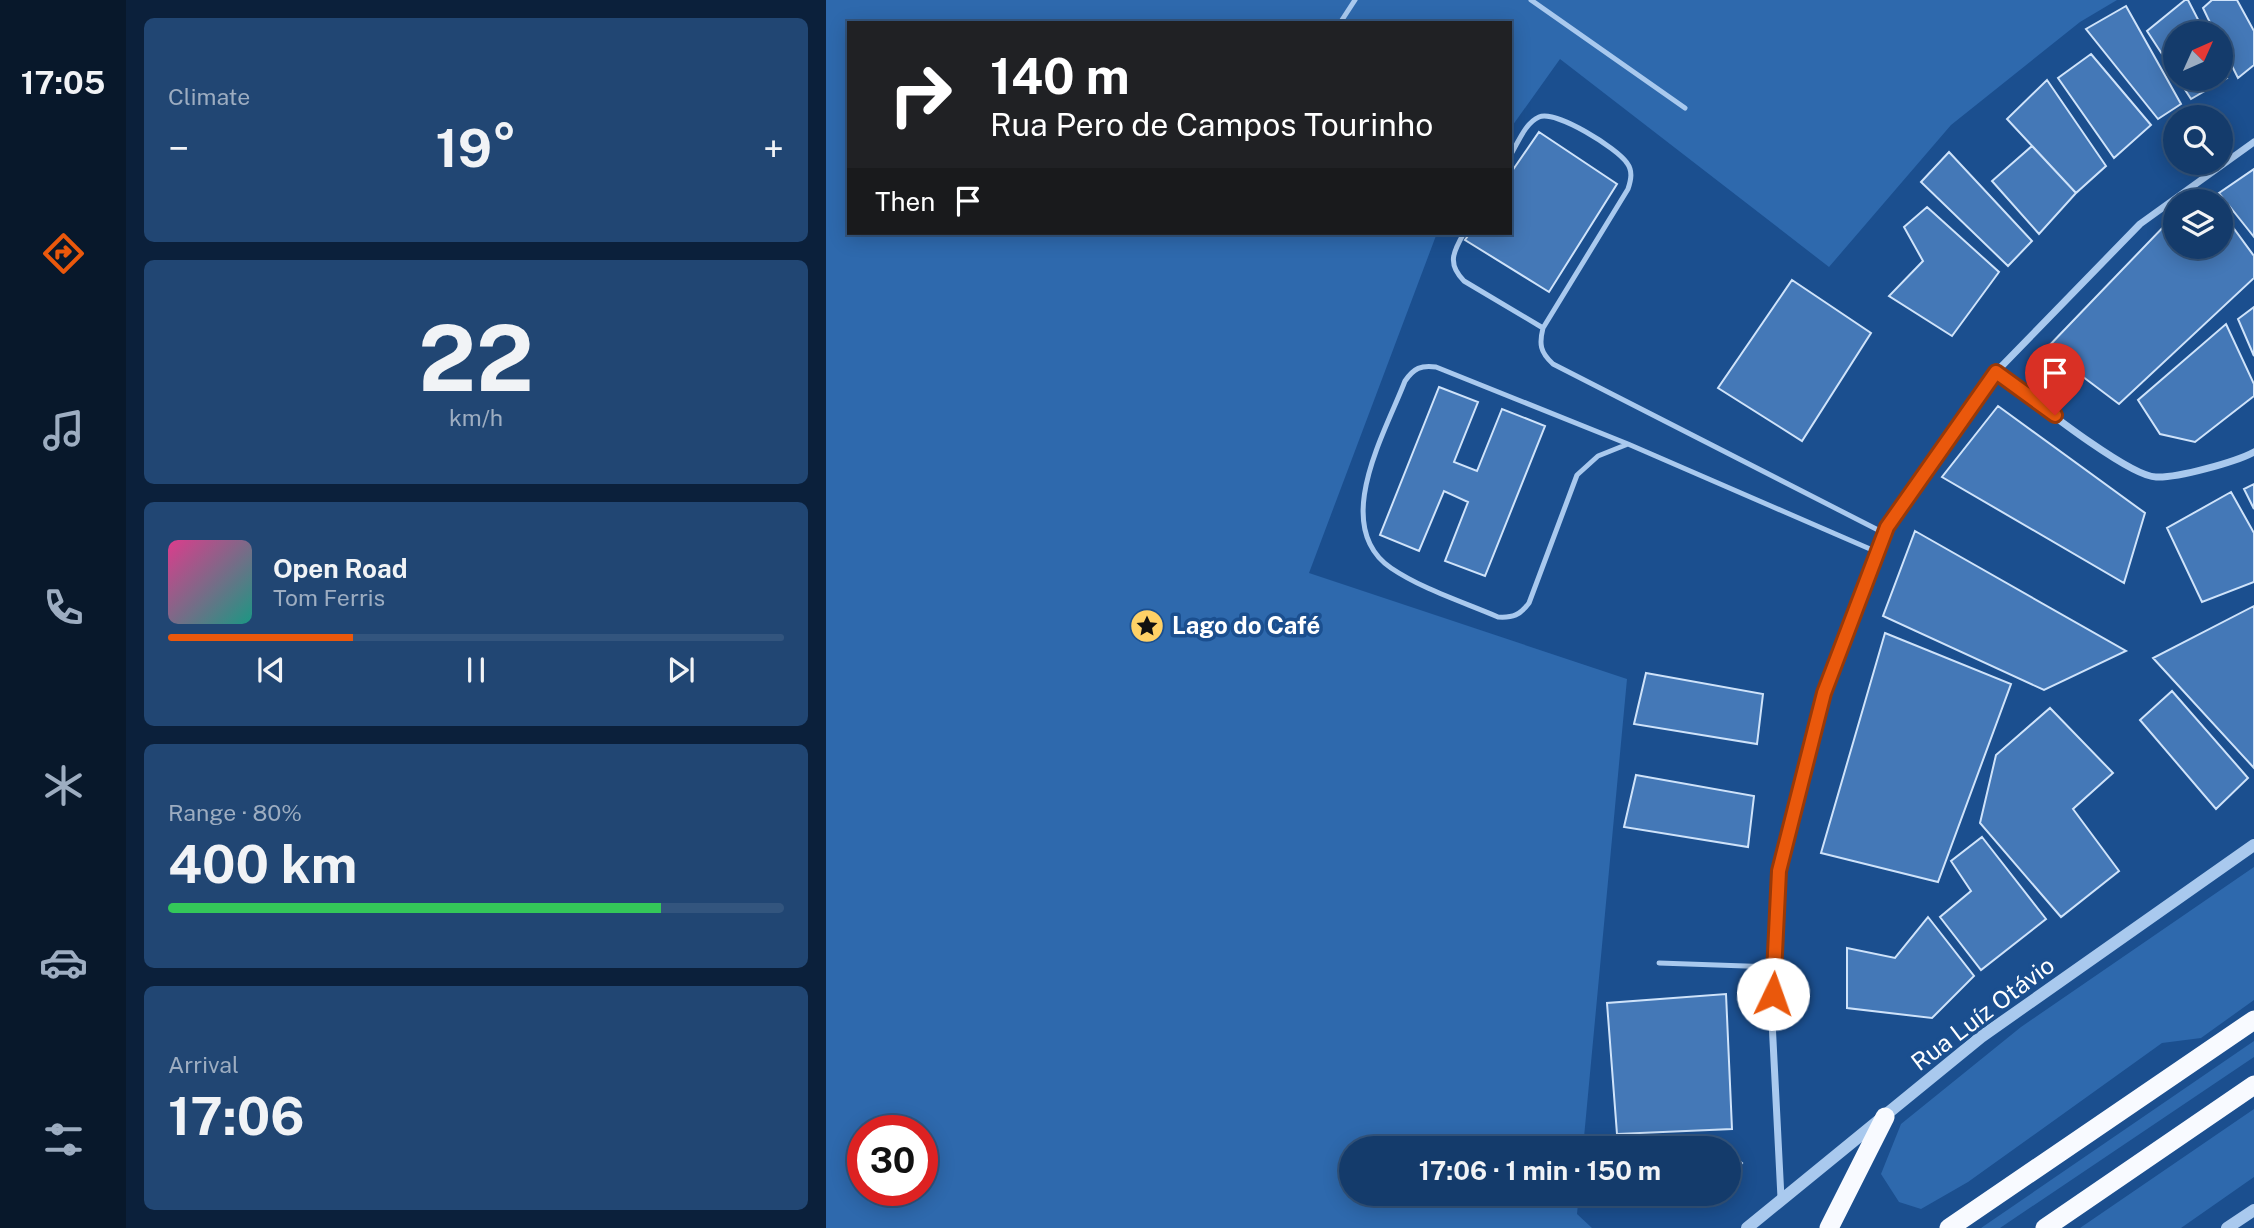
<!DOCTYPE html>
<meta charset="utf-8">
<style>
body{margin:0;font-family:"Public Sans",sans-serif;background:#214673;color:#f1f3f6;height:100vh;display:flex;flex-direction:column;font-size:26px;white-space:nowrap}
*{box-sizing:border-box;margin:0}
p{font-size:23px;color:#9dadc1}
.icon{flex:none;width:38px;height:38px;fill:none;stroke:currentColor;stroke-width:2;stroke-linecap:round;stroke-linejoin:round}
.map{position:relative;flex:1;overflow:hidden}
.side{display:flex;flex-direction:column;gap:18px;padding:18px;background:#0b203b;width:700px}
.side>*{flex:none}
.banner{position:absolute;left:21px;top:21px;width:665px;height:214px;border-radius:0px;box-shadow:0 4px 18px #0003,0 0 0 2px #33557e;background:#202124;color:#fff;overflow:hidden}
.needle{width:46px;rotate:45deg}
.fabs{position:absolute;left:1337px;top:21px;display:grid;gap:14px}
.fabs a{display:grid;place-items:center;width:70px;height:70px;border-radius:50%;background:#143b6b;box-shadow:0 4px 18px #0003,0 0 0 2px #33557e;font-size:35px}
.speed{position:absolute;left:21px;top:1115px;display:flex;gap:14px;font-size:35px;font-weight:700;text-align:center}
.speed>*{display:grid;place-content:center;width:91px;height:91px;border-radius:50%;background:#143b6b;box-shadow:0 4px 18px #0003,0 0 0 2px #33557e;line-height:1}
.speed .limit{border:10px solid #d22;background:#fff;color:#111}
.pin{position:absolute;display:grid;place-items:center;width:60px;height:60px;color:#fff;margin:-72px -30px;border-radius:50% 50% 50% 0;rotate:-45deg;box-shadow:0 0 7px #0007}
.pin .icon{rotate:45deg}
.me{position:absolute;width:77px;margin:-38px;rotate:3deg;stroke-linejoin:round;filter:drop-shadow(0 0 5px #0008)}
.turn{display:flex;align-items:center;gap:24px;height:147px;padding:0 28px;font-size:32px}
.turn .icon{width:91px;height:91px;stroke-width:2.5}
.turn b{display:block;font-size:49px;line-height:60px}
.then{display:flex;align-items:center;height:66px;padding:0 28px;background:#0003;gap:14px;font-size:26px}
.big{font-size:52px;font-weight:700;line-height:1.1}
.side .widget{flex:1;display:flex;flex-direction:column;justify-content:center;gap:10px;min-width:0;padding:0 24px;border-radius:10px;background:#214673}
.side .dial{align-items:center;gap:0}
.dial b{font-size:91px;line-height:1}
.song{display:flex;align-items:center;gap:21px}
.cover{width:84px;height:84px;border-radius:10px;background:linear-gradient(135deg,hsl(330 70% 55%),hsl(170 70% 35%))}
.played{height:7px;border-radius:4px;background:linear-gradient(90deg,#ea580c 30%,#33557e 30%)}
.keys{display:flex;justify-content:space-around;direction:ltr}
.heat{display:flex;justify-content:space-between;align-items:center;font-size:38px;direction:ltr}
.charge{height:10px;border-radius:5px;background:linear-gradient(90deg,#34c759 80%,#33557e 0)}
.trip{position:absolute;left:513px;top:1136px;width:402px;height:70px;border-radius:35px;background:#143b6b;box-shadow:0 4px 18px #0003,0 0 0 2px #33557e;font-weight:700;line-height:70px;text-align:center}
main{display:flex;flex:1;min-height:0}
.tab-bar{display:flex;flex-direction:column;width:126px;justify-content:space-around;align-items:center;background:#08182b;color:#9dadc1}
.tab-bar .icon{width:49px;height:49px}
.tab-bar .active{color:#ea580c}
.tab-bar b{font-size:32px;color:#f1f3f6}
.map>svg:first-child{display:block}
</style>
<main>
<nav class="tab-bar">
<b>17:05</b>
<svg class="icon active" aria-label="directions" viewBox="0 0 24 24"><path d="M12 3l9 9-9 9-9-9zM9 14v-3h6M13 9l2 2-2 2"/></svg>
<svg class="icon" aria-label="music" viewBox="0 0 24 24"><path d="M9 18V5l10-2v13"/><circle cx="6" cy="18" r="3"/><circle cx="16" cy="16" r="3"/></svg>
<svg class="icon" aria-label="phone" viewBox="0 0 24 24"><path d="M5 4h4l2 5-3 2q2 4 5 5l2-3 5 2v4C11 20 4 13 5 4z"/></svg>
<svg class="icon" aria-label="climate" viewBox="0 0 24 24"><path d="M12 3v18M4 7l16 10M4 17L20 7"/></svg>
<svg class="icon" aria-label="car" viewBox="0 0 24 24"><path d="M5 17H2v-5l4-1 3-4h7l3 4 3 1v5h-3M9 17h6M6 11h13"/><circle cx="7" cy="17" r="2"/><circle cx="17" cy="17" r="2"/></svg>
<svg class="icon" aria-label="filters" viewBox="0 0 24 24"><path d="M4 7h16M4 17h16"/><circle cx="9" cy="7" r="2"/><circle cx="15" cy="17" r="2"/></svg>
</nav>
<section class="side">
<div class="widget"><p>Climate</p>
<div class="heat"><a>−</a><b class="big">19°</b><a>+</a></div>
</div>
<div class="widget dial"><b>22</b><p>km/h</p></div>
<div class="widget">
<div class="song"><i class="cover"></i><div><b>Open Road</b><p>Tom Ferris</p></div></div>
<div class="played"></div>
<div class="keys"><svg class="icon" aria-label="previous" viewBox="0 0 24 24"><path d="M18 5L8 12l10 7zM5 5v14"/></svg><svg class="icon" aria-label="pause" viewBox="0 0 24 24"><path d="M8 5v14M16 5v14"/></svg><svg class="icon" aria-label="next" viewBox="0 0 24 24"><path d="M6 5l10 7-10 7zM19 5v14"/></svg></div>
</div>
<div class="widget"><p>Range · 80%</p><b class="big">400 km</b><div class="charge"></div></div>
<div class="widget"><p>Arrival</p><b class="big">17:06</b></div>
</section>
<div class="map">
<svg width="1428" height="1228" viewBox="0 0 1428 1228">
<rect width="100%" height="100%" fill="#1b4f8f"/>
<path fill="#2e69ad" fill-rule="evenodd" d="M 0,0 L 1291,0 L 1254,22 L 1125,125 L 1003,267 L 734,59 L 684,129 L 684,23 L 23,23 L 23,233 L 611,233 L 483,573 L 801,679 L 757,1148 L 525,1148 L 525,1194 L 753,1194 L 751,1214 L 766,1228 L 0,1228 ZM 37,1130 L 96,1130 L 96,1190 L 37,1190 Z
M 1428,867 L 1428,1000 L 1375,1038 L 1336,1043 L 1142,1182 L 1095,1209 L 1073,1202 L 1055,1174 L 1075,1124 L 1195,1027 Z
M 1428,1041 L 1428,1057 L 1174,1228 L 1155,1228 Z
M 1428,1109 L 1428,1177 L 1355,1228 L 1254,1228 Z"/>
<path fill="#4478b7" stroke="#cfe3fa" stroke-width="2" d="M 1359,0 L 1362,0 L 1379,33 L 1349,33 L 1349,74 L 1321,31 Z
M 1386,0 L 1411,0 L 1428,31 L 1428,65 L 1412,78 L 1395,44 L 1395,33 L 1389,33 L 1377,8 Z
M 1300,6 L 1355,104 L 1332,119 L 1260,29 Z
M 1265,54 L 1325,125 L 1288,158 L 1232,78 Z
M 1395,66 L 1401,78 L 1365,99 L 1352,79 L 1395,79 Z
M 1221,80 L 1280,166 L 1250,193 L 1181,119 Z
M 713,132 L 791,184 L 723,292 L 639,240 L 644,233 L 684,233 L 684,174 Z
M 1206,146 L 1250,193 L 1213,234 L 1166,181 Z
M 1123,152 L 1206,241 L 1182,266 L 1095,182 Z
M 1428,169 L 1428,237 L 1393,193 Z
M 1101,207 L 1173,272 L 1126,336 L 1063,296 L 1097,261 L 1078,227 Z
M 1395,211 L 1428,256 L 1428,278 L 1293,404 L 1220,349 L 1343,221 L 1349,218 L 1349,247 L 1395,247 Z
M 966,280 L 1045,333 L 976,441 L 892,388 Z
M 1428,307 L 1428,356 L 1412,319 Z
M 1400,324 L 1428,384 L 1428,396 L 1369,442 L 1334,434 L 1312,400 Z
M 613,387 L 652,402 L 628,462 L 651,471 L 676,409 L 719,426 L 659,576 L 619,561 L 642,502 L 618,491 L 593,551 L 554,535 Z
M 1172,406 L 1319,513 L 1298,583 L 1116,477 Z
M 1428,484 L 1428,509 L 1418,489 Z
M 1405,492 L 1428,533 L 1428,582 L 1376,602 L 1341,528 Z
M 1089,531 L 1300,651 L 1218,690 L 1057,616 Z
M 1428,606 L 1428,768 L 1327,658 Z
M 1059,633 L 1185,684 L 1112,882 L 995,853 Z
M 820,673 L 937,694 L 931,744 L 808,724 Z
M 1346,691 L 1422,778 L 1390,809 L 1314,720 Z
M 1224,708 L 1287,773 L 1247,809 L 1293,871 L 1235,917 L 1154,823 L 1170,755 Z
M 810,775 L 928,796 L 922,847 L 798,827 Z
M 1156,837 L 1220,919 L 1155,970 L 1114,917 L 1145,891 L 1125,861 Z
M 1102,917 L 1148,976 L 1106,1018 L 1021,1008 L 1021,948 L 1069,958 Z
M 900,994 L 906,1129 L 791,1134 L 781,1003 Z
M 890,1140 L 899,1148 L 882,1148 Z
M 903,1152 L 916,1163 L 903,1177 Z"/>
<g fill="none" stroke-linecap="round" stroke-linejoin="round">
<path stroke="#a9c9ee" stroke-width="5" d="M 705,0 L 859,108
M 514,23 L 529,0
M 684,156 C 692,143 699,123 713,117 C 730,110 791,148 801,163 C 807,171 805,180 802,189 L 717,328
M 638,233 C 627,252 621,264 638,281 L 717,328 C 713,344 714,352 727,364 L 1058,533
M 802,444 L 772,456 L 751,475 L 703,603 C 694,615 687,618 672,617 C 637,602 596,589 565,568 C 504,526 559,433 579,381 C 588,368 595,365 610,367 L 802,444 L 1051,552
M 833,963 L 948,967"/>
<path stroke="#a9c9ee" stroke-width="7" d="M 1170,372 C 1198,393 1302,477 1330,477 C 1352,478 1409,462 1428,452
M 955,1198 L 946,1021 L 953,871 L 997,693 L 1061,527 L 1170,372 L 1314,224 L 1428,142"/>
<path stroke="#a9c9ee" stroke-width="12" d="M 921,1228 L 1155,1037 L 1428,845
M 1401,1228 L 1428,1210"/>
<path stroke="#f8faff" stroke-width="19" d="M 1003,1228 L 1059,1117
M 1123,1228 L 1428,1020
M 1219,1228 L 1428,1085"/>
</g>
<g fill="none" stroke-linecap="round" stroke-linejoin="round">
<g stroke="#983908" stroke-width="18">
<path id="route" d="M 947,994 L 953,871 L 998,693 L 1061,527 L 1170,372 L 1229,415"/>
</g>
<use href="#route" stroke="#ea580c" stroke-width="12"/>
</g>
<defs>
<g id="sight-disc" transform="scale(1.75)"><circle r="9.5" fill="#ffd166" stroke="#1b4f8f"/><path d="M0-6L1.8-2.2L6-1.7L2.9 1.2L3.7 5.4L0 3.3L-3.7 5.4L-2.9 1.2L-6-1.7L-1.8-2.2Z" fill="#111"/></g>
</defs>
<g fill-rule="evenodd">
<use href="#sight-disc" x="321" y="626"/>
</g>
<g text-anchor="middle" stroke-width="7" stroke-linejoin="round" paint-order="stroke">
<g font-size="24" font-weight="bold" fill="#fff" stroke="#1b4f8f" text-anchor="start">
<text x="346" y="634">Lago do Café</text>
</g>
<g font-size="24" fill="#fff" stroke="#1b4f8f">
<text transform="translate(1157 1014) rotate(-37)" y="8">Rua Luíz Otávio</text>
</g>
</g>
</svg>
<div class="fabs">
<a><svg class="needle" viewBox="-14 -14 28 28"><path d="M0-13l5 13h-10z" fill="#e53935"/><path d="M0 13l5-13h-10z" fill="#9dadc1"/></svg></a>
<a><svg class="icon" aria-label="search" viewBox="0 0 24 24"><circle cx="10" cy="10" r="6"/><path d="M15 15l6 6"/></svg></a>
<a><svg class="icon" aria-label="layers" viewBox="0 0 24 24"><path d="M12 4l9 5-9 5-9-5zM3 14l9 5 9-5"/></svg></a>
</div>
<div class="speed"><div class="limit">30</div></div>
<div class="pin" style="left:1229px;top:415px;background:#d93025"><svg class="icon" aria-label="arrive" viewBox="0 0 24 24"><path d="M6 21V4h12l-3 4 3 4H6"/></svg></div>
<svg class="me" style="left:947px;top:994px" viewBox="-20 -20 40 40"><circle r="19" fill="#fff"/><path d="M0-13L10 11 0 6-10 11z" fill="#ea580c"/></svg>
<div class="trip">17:06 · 1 min · 150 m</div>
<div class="banner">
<div class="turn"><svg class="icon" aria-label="right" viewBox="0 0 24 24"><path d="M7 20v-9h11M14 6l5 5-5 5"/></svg><div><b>140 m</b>Rua Pero de Campos Tourinho</div></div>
<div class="then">Then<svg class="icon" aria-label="arrive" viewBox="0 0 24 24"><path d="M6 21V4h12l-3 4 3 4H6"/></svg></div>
</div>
</div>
</main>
